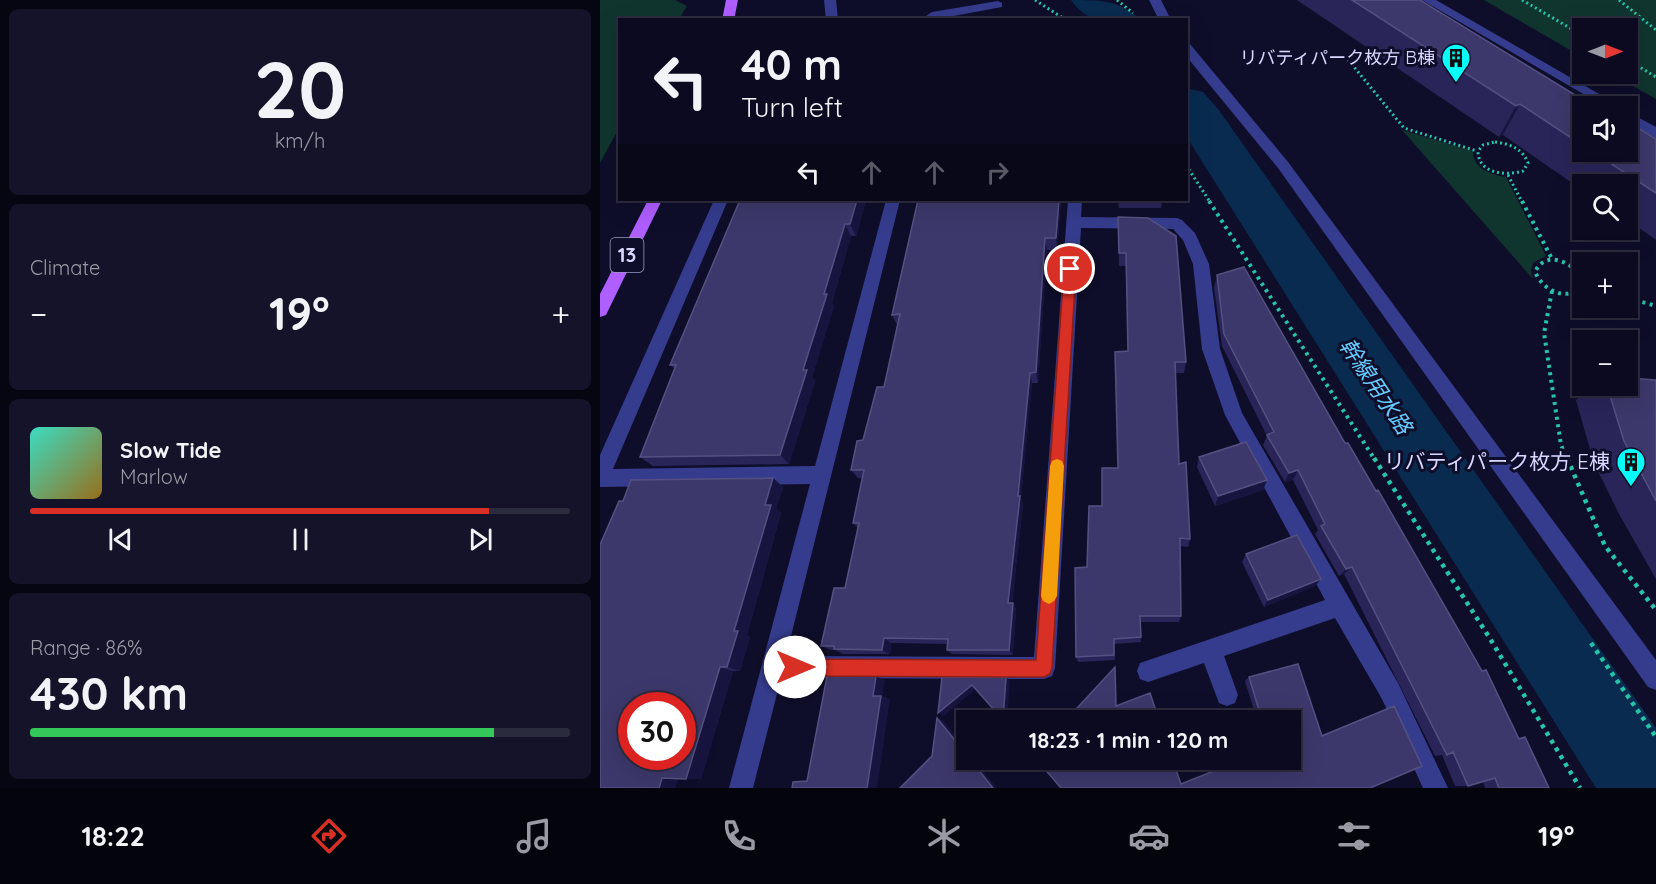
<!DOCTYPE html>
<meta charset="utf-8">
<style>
body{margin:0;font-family:Quicksand,"Noto Sans JP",sans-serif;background:#141329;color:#f1f3f6;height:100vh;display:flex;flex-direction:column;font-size:22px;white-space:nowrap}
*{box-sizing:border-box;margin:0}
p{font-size:20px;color:#9a9aa5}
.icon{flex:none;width:33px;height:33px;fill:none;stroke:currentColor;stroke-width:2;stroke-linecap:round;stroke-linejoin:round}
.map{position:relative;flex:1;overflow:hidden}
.sheet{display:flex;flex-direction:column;gap:9px;padding:9px;background:#060612;width:600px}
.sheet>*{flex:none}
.top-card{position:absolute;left:18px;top:18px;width:570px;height:183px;border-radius:0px;box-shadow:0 6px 24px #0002,0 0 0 2px #2b2b3e;background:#0b0a20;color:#f1f3f6;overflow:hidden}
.needle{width:39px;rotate:90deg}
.controls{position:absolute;left:972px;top:18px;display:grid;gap:12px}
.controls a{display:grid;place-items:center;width:66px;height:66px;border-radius:0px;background:#0b0a20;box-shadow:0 6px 24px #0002,0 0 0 2px #2b2b3e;font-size:30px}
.speed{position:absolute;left:18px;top:692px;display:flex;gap:12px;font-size:30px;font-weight:700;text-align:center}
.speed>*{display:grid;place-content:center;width:78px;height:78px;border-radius:50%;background:#0b0a20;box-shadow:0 6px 24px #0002,0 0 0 2px #2b2b3e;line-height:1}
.speed .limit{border:9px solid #d22;background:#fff;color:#111}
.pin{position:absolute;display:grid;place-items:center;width:51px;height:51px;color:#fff;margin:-26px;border:3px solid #fff;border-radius:50%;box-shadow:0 2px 6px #0007}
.me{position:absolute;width:66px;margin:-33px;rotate:90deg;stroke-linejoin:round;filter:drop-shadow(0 0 4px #0008)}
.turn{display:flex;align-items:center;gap:21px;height:126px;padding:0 24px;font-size:27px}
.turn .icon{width:78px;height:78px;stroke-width:2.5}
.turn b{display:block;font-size:42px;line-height:51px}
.lanes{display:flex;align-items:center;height:57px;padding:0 24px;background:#0003;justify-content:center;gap:30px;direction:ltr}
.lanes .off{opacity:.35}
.big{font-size:45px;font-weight:700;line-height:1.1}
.sheet .tile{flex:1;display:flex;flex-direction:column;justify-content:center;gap:9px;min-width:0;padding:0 21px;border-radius:9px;background:#141329}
.sheet .dial{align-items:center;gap:0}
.dial b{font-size:78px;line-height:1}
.song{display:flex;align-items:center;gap:18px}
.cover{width:72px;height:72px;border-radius:9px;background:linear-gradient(135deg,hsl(170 70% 55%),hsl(40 70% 35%))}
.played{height:6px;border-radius:3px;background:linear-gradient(90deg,#d93025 85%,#2b2b3e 85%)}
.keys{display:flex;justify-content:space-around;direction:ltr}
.heat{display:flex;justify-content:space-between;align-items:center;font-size:33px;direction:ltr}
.charge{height:9px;border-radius:4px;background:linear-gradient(90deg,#34c759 86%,#2b2b3e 0)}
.trip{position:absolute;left:356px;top:710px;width:345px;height:60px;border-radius:0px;background:#0b0a20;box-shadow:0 6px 24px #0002,0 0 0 2px #2b2b3e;font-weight:700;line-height:60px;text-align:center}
.dock{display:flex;height:96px;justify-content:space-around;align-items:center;background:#04040d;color:#9a9aa5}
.dock .icon{width:42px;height:42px}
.dock .active{color:#d93025}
.dock b{font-size:27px;color:#f1f3f6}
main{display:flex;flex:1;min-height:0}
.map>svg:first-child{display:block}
</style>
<main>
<section class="sheet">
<div class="tile dial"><b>20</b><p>km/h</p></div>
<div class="tile"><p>Climate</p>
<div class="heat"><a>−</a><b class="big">19°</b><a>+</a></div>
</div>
<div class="tile">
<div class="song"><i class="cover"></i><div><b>Slow Tide</b><p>Marlow</p></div></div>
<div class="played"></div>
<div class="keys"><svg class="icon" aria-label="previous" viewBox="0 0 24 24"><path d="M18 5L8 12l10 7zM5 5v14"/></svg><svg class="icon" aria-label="pause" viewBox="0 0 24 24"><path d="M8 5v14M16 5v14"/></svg><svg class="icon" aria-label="next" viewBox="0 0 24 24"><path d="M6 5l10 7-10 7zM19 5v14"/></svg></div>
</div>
<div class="tile"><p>Range · 86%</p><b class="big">430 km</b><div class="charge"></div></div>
</section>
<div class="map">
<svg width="1056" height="788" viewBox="0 0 1056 788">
<rect width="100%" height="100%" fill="#0f0e2a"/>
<path fill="#10352f" d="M 0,0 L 75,0 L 87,6 L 79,19 L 20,20 L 19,128 L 0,163 Z
M 884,0 L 1056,0 L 1056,99 L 1012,74 L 1028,74 L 1028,28 L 982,28 L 982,57 Z
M 802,130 L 873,151 C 872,168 892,175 906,177 L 946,256 L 933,263 L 931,271 L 933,279 Z"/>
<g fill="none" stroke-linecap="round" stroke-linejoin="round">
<path fill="#082b4f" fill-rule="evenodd" d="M 471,0 C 500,0 521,0 540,20 C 510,20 490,27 471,0 Z
M 586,88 L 603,92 L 618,109 L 1056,728 L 1056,788 L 996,788 L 586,136 Z"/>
<path stroke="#25c5a8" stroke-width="3" stroke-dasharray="2 3" stroke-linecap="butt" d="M 435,0 L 466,20
M 517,0 L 533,13
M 922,0 L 982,35
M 1019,0 L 1056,30
M 745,56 L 804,128 L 877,151
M 1028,60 L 1056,77
M 895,142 C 910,144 922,148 928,163 L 923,171 C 906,176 878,174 878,151 L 883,145 Z
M 586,165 L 610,202
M 908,175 L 922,202"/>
<path stroke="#25c5a8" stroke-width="4" stroke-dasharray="3 4.5" stroke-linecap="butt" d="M 609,201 L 775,460
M 922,201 L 952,259
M 982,277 C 970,261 945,250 935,272 C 944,291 964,301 982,288
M 952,291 L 944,333 L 961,445 L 967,460
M 1028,298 L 1056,306"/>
<path stroke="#25c5a8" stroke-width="4.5" stroke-dasharray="4 5" stroke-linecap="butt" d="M 774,458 L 889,637 L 980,788
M 967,458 L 1005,546 L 1056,610
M 991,643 L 1056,737"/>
<path fill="#353c8d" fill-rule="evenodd" d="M 224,0 L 236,0 L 238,20 L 226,20 Z
M 549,0 L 561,0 L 571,20 L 559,20 Z
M 822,0 L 836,0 L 1020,106 L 1004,106 Z
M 398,1 L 402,3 L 402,7 L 332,20 L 326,16 L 332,12 Z
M 586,43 L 590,44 L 688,162 L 1056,660 L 1056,690 L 1048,687 L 678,168 L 586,56 Z
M 1028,112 L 1056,127 L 1056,138 L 1028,122 Z
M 114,200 L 128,200 L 13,469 L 215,466 L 286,200 L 300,200 L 186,656 L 434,657 L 468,200 L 482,200 L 481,217 L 577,218 L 582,220 L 595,233 L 609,264 L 620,349 L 642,413 L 798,683 L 848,788 L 823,788 L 782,699 L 735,618 L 624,656 L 638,695 L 635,703 L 627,706 L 619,703 L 604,663 L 548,682 L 540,679 L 537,671 L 540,663 L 725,600 L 625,415 L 602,349 L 593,264 L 583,240 L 573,229 L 481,228 L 455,668 L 452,676 L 444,679 L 181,678 L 153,788 L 129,788 L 210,484 L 0,487 L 0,455 Z"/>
<path fill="#af5eff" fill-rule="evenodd" d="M 126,0 L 138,0 L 134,20 L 122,20 Z
M 48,200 L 62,200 L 6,315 L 0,317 L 0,294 Z"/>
</g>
<path fill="#292559" d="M 697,0 L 820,0 L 993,106 L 1002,106 L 982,106 L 982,152 L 1028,152 L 1056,139 L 1056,240 L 1028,220 L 1028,184 L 982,184 L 982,190 L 903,135 L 899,137 Z
M 266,200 L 256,236 L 251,236 L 232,303 L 234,306 L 212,377 L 215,381 L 189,464 L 53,466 L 40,457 L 75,369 L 70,365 Z
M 318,200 L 461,200 L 457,250 L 447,250 L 438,383 L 432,383 L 421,498 L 423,504 L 412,603 L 413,603 L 416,609 L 413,655 L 352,654 L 347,650 L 347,644 L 291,643 L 290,654 L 243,654 L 235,650 L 231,650 L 221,646 L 245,588 L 258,528 L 253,523 L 263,478 L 258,478 L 251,470 L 263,440 L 284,387 L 297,325 L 292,315 Z
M 518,200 L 562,200 L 561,208 L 519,208 Z
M 518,217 L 586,362 L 584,373 L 575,373 L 579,464 L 590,539 L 588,547 L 580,546 L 581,616 L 579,622 L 540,622 L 541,642 L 514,644 L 515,660 L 478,662 L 476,657 L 487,567 L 502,506 L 518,468 L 528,351 L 526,266 L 519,266 Z
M 617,275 L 745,443 L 918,738 L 925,737 L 949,788 L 885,788 L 883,781 L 868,786 L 855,786 L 842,755 L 835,756 L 744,574 L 739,576 L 715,534 L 718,530 L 693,480 L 685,482 L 663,445 L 667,436 L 622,346 L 614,288 Z
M 1056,380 L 1056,579 L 1019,514 L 994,463 L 976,400 L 993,386 L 1028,386 Z
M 599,457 L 667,480 L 663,490 L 615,506 L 597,467 Z
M 173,478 L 183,487 L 176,509 L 181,513 L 147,635 L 150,637 L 140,671 L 133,671 L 101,779 L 78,779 L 23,501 Z
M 646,554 L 721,579 L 715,586 L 664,607 L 642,562 Z
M 649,677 L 721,735 L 794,706 L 770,788 L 461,788 L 581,783 L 690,759 L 690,720 L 657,720 L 645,681 Z"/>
<path fill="#17143f" d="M 920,104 L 903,135 L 899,137 L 916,106 Z
M 257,200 L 266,200 L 256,236 L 250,224 Z
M 459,200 L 461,200 L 457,250 L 456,238 Z
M 245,224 L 251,236 L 232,303 L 234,306 L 212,377 L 215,381 L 189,464 L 180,455 L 224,294 Z
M 445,238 L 447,250 L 438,383 L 436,372 Z
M 430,373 L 432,383 L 421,498 L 423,504 L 411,609 L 408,603 Z
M 698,470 L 693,480 L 685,482 L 689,473 Z
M 173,478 L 183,487 L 176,509 L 181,513 L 147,635 L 150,637 L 140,671 L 127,667 L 134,631 L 165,505 Z
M 667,480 L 663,490 L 615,506 L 618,496 Z
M 752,567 L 744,574 L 739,576 L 746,569 Z
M 721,579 L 715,586 L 664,607 L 668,600 Z
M 413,603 L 416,609 L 413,655 L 409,650 Z
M 284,638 L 291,643 L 290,654 L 282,650 Z
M 120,667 L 133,671 L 101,779 L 86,779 Z
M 276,676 L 285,681 L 282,696 L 290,699 L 277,788 L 267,788 L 273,696 Z
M 406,677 L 410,681 L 407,720 L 403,720 Z
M 372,685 L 377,688 L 344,716 L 338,713 Z
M 337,718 L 344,721 L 366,749 L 366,754 Z
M 370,759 L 374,759 L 397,788 L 393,788 Z
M 62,778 L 78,779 L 75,788 L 59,788 Z"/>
<path fill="#3c386b" stroke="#545182" stroke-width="1.5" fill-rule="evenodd" d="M 752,0 L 820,0 L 993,106 L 997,103 L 1002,106 L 982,106 L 982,145 L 920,104 L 916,106 Z
M 1028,122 L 1056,139 L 1056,193 L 993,152 L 1028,152 Z
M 140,200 L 257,200 L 250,224 L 245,224 L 224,294 L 227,294 L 203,370 L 207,370 L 180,455 L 40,457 L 76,365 L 70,365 Z
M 318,200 L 459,200 L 456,238 L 445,238 L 436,372 L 430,373 L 418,496 L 420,496 L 408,603 L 413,603 L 409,650 L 347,650 L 348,639 L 284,638 L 282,650 L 234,649 L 234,646 L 221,646 L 234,588 L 245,588 L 259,523 L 253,523 L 264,470 L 251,470 L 257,441 L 263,440 L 277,387 L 284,387 L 300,314 L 292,315 Z
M 518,217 L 548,218 L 576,236 L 586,362 L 575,362 L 579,464 L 586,462 L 590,539 L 580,538 L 581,616 L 540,616 L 541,637 L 514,639 L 514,655 L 476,657 L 475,568 L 487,567 L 489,506 L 502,506 L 502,468 L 518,468 L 515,352 L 528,351 L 526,253 L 519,253 Z
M 644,267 L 745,443 L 748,443 L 776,491 L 778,490 L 882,671 L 886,670 L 919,739 L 925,737 L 949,788 L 899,788 L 895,778 L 868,786 L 853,752 L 847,755 L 752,567 L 746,569 L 721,526 L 725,524 L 698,470 L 689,473 L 667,435 L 674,432 L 624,334 L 617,275 Z
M 1028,378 L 1056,380 L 1056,501 L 1024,441 L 1007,386 L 1028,386 Z
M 646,442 L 667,480 L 618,496 L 599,457 Z
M 173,478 L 165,505 L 171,505 L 134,631 L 138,631 L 127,667 L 120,667 L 86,779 L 62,778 L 59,788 L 0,788 L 0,545 L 19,501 L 23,501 L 31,480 ZM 32,705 L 82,705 L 82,756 L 32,756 Z
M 697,535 L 721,579 L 668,600 L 646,554 Z
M 698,664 L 722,736 L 794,706 L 822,766 L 770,788 L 461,788 L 436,759 L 572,759 L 581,784 L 644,759 L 690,759 L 690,720 L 662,720 L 649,677 Z
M 515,667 L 516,706 L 550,693 L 559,720 L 466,720 Z
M 227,676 L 276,676 L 273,696 L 281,696 L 267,788 L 192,788 L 193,782 L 207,781 Z
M 342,677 L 406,677 L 403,720 L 372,685 L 338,713 Z
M 337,718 L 366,754 L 366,759 L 370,759 L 393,788 L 300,788 L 332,756 Z"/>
<path fill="#d93025" stroke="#8d1f18" stroke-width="1.5" d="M 470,264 L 476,269 L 452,668 L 450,674 L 444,677 L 195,676 L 189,673 L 186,667 L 189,661 L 195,659 L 436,660 L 464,269 Z"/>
<path fill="#f59e0b" d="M 457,459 L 462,461 L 464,466 L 457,596 L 454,601 L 449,604 L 443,601 L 441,596 L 450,466 L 452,461 Z"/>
<defs>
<g id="building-pin" transform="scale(1.5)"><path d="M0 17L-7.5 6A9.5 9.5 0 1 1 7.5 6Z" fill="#03fff9" stroke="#0f0e2a"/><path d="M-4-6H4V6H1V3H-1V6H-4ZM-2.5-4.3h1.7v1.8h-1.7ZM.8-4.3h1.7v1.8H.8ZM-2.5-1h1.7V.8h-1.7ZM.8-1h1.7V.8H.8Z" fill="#111"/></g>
</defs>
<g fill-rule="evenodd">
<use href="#building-pin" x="856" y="58"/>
<use href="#building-pin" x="1031" y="462"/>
</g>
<g text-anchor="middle" stroke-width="6" stroke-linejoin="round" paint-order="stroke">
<g font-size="18" fill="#d7d7ff" stroke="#0f0e2a" text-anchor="end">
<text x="835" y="64">リバティパーク枚方 B棟</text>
</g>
<rect fill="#0f0e2a" stroke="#9b9bbf" stroke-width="1.5" x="10.5" y="238" width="33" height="34" rx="4.5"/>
<g font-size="20" font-weight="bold" fill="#d7d7ff">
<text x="27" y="262">13</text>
</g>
<g font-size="21" fill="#d7d7ff" stroke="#0f0e2a" text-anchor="end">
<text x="1010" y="469">リバティパーク枚方 E棟</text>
</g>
<g font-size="22" font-style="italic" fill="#65cbff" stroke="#0f0e2a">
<text transform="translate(776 386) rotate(56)" y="8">幹線用水路</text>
</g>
</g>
</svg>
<div class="controls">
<a><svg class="needle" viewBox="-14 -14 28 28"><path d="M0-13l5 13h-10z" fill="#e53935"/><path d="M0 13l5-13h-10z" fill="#9a9aa5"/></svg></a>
<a><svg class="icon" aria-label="sound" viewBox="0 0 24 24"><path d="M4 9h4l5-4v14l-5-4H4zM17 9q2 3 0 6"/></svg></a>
<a><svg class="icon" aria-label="search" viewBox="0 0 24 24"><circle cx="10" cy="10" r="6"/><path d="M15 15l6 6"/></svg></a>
<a>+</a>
<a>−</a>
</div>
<div class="speed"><div class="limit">30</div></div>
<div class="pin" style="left:470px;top:269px;background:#d93025"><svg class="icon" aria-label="arrive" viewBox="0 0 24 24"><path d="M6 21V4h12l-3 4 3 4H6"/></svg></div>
<svg class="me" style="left:195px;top:667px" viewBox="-20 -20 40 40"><circle r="19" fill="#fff"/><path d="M0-13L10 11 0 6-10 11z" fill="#d93025"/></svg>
<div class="trip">18:23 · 1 min · 120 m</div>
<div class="top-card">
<div class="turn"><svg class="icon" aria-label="left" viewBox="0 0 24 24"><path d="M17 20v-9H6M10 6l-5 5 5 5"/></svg><div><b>40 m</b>Turn left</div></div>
<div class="lanes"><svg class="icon" aria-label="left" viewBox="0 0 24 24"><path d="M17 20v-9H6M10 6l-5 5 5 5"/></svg><svg class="icon off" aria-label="ahead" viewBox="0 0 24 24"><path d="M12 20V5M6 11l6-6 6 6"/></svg><svg class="icon off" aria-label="ahead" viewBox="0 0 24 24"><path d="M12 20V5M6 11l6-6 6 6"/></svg><svg class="icon off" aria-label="right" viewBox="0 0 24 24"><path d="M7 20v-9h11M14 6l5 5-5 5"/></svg></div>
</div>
</div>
</main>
<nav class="dock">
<b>18:22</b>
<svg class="icon active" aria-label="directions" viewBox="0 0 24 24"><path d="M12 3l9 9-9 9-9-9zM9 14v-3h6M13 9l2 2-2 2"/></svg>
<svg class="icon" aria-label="music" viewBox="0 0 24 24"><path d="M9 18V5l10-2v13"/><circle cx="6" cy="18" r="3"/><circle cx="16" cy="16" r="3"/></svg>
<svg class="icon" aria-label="phone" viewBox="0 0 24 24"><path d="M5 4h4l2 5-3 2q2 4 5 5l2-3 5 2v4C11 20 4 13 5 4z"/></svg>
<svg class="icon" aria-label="climate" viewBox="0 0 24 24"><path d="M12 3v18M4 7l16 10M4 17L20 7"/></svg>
<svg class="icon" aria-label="car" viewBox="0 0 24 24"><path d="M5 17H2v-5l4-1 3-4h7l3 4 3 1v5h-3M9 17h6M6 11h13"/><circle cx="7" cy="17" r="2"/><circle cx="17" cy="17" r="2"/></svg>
<svg class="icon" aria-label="filters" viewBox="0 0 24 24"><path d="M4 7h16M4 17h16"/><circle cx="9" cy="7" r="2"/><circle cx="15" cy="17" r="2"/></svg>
<b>19°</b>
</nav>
